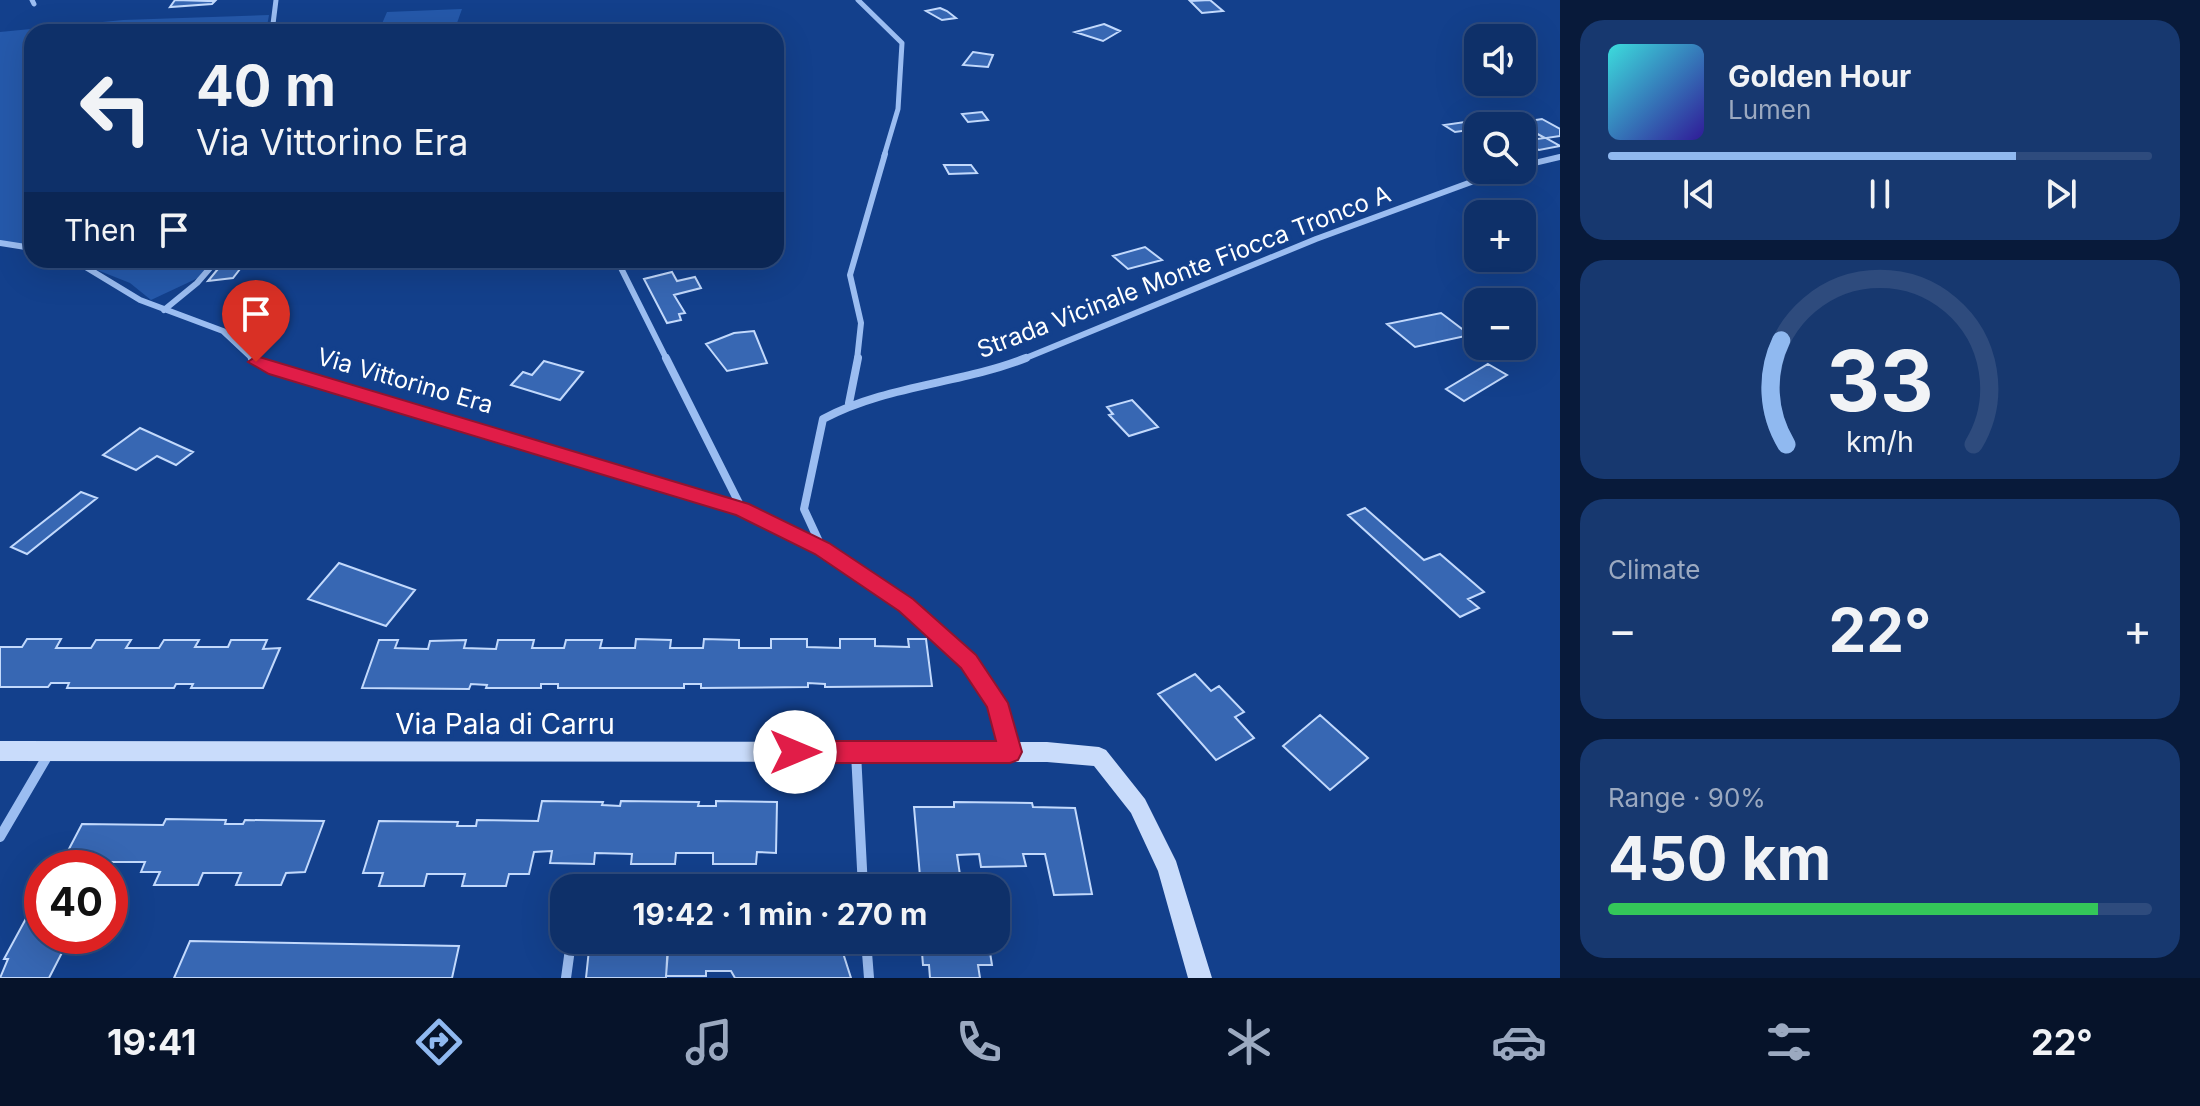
<!DOCTYPE html>
<meta charset="utf-8">
<style>
body{margin:0;font-family:Inter,sans-serif;background:#17386f;color:#f1f3f6;height:100vh;display:flex;flex-direction:column;font-size:30px;white-space:nowrap}
*{box-sizing:border-box;margin:0}
p{font-size:26px;color:#9ba9c0}
.icon{flex:none;width:44px;height:44px;fill:none;stroke:currentColor;stroke-width:2;stroke-linecap:round;stroke-linejoin:round}
.map{position:relative;flex:1;overflow:hidden}
.sheet{display:flex;flex-direction:column;gap:20px;padding:20px;background:#081a3a;width:640px}
.sheet>*{flex:none}
.guide{position:absolute;left:24px;top:24px;width:760px;height:244px;border-radius:24px;box-shadow:0 8px 32px #0002,0 0 0 2px #2e4b7d;background:#0e3069;color:#f1f3f6;overflow:hidden}
.tools{position:absolute;left:1464px;top:24px;display:grid;gap:16px}
.tools a{display:grid;place-items:center;width:72px;height:72px;border-radius:16px;background:#0e3069;box-shadow:0 8px 32px #0002,0 0 0 2px #2e4b7d;font-size:40px}
.speed{position:absolute;left:24px;top:850px;display:flex;gap:16px;font-size:40px;font-weight:700;text-align:center}
.speed>*{display:grid;place-content:center;width:104px;height:104px;border-radius:50%;background:#0e3069;box-shadow:0 8px 32px #0002,0 0 0 2px #2e4b7d;line-height:1}
.speed .limit{border:12px solid #d22;background:#fff;color:#111}
.pin{position:absolute;display:grid;place-items:center;width:68px;height:68px;color:#fff;margin:-82px -34px;border-radius:50% 50% 50% 0;rotate:-45deg;box-shadow:0 0 8px #0007}
.pin .icon{rotate:45deg}
.me{position:absolute;width:88px;margin:-44px;rotate:90deg;stroke-linejoin:round;filter:drop-shadow(0 0 6px #0008)}
.turn{display:flex;align-items:center;gap:28px;height:168px;padding:0 40px;font-size:36px}
.turn .icon{width:104px;height:104px;stroke-width:2.5}
.turn b{display:block;font-size:56px;line-height:68px}
.then{display:flex;align-items:center;height:76px;padding:0 40px;background:#0003;gap:16px;font-size:30px}
.big{font-size:60px;font-weight:700;line-height:1.1}
.sheet .tile{flex:1;display:flex;flex-direction:column;justify-content:center;gap:12px;min-width:0;padding:0 28px;border-radius:24px;background:#17386f}
.sheet .dial{align-items:center;gap:0}
.dial svg{height:208px;overflow:visible;fill:none;stroke:#2e4b7d;stroke-width:7;stroke-linecap:round;text-anchor:middle}
.dial text{fill:#f1f3f6;stroke:none}
.song{display:flex;align-items:center;gap:24px}
.cover{width:96px;height:96px;border-radius:12px;background:linear-gradient(135deg,hsl(180 70% 55%),hsl(250 70% 35%))}
.played{height:8px;border-radius:4px;background:linear-gradient(90deg,#90b9f0 75%,#2e4b7d 75%)}
.keys{display:flex;justify-content:space-around;direction:ltr}
.heat{display:flex;justify-content:space-between;align-items:center;font-size:44px;direction:ltr}
.charge{height:12px;border-radius:6px;background:linear-gradient(90deg,#34c759 90%,#2e4b7d 0)}
.trip{position:absolute;left:550px;top:874px;width:460px;height:80px;border-radius:24px;background:#0e3069;box-shadow:0 8px 32px #0002,0 0 0 2px #2e4b7d;font-weight:700;line-height:80px;text-align:center}
.menu{display:flex;height:128px;justify-content:space-around;align-items:center;background:#06132a;color:#9ba9c0}
.menu .icon{width:56px;height:56px}
.menu .on{color:#90b9f0}
.menu b{font-size:36px;color:#f1f3f6}
main{display:flex;flex:1;min-height:0}
.map>svg:first-child{display:block}
</style>
<main>
<div class="map">
<svg width="1560" height="978" viewBox="0 0 1560 978">
<rect width="100%" height="100%" fill="#13408c"/>
<path fill="#2559ab" d="M 462,9 L 457,23 L 381,26 L 387,12 Z
M 269,15 L 266,32 L 32,32 L 32,249 L 0,245 L 0,32 L 123,20 Z
M 72,260 L 213,260 L 198,278 L 151,300 L 130,283 Z"/>
<path fill="#3767b3" stroke="#c2d9fc" stroke-width="2" d="M 175,0 L 208,1 L 215,1 L 212,4 L 170,7 Z
M 1210,0 L 1223,11 L 1202,13 L 1190,1 Z
M 940,8 L 947,11 L 956,18 L 942,20 L 926,11 Z
M 1104,24 L 1120,31 L 1103,41 L 1075,32 Z
M 973,52 L 993,55 L 988,67 L 963,65 Z
M 982,112 L 988,120 L 968,122 L 962,114 Z
M 1542,119 L 1560,129 L 1560,136 L 1546,138 L 1560,146 L 1539,150 L 1523,141 L 1545,138 L 1517,123 Z
M 1465,122 L 1477,129 L 1455,132 L 1444,125 Z
M 944,165 L 971,165 L 977,173 L 949,174 Z
M 1145,247 L 1162,260 L 1128,269 L 1113,256 Z
M 247,260 L 233,278 L 208,281 L 222,264 Z
M 672,272 L 677,281 L 695,277 L 701,288 L 674,295 L 685,313 L 679,314 L 681,320 L 667,323 L 644,279 Z
M 1441,313 L 1470,335 L 1415,347 L 1387,324 Z
M 754,331 L 767,363 L 727,371 L 706,344 L 734,333 Z
M 544,361 L 583,372 L 560,400 L 511,385 L 523,372 L 532,375 Z
M 1488,364 L 1507,375 L 1464,401 L 1446,389 Z
M 1132,400 L 1158,427 L 1129,436 L 1109,415 L 1113,414 L 1107,407 Z
M 140,428 L 193,452 L 176,465 L 157,456 L 136,470 L 103,455 Z
M 81,492 L 97,498 L 27,554 L 11,547 Z
M 1365,508 L 1424,560 L 1440,554 L 1484,592 L 1468,599 L 1479,608 L 1460,617 L 1348,515 Z
M 339,563 L 415,590 L 386,626 L 308,599 Z
M 27,639 L 61,639 L 56,648 L 91,648 L 96,640 L 131,640 L 126,648 L 159,648 L 164,640 L 199,640 L 195,647 L 228,647 L 231,640 L 267,640 L 263,649 L 280,648 L 263,688 L 191,688 L 193,684 L 176,684 L 174,688 L 67,688 L 69,683 L 51,683 L 48,687 L 0,687 L 0,647 L 22,647 Z
M 636,639 L 671,640 L 670,648 L 703,648 L 704,639 L 739,640 L 739,648 L 771,648 L 771,639 L 807,639 L 807,647 L 840,648 L 840,639 L 875,639 L 875,646 L 909,647 L 908,639 L 926,639 L 932,686 L 825,687 L 825,684 L 808,683 L 808,687 L 701,688 L 701,684 L 684,684 L 684,688 L 558,688 L 558,684 L 541,684 L 541,688 L 486,688 L 487,685 L 471,684 L 469,689 L 362,688 L 379,640 L 398,640 L 395,648 L 428,649 L 430,641 L 466,640 L 464,648 L 496,649 L 498,640 L 534,640 L 532,648 L 564,648 L 566,640 L 602,640 L 600,648 L 635,648 Z
M 1195,674 L 1211,691 L 1219,686 L 1244,712 L 1235,717 L 1254,738 L 1216,760 L 1158,694 Z
M 1320,715 L 1368,758 L 1330,790 L 1283,746 Z
M 542,801 L 603,802 L 602,805 L 620,806 L 621,801 L 699,802 L 698,806 L 716,806 L 716,801 L 777,802 L 776,853 L 757,852 L 756,864 L 713,864 L 713,853 L 676,853 L 675,864 L 631,864 L 632,854 L 595,853 L 594,864 L 550,863 L 552,851 L 534,852 L 529,874 L 509,874 L 506,886 L 462,886 L 465,874 L 427,874 L 424,886 L 379,886 L 383,873 L 363,873 L 379,821 L 458,822 L 457,826 L 476,826 L 477,820 L 538,821 Z
M 954,802 L 1032,803 L 1033,807 L 1075,808 L 1092,894 L 1054,895 L 1045,854 L 1023,854 L 1026,866 L 981,867 L 979,854 L 957,855 L 962,888 L 921,888 L 914,807 L 954,807 Z
M 166,819 L 226,820 L 225,824 L 243,824 L 245,820 L 324,821 L 305,872 L 286,873 L 281,885 L 236,885 L 241,873 L 203,873 L 198,885 L 154,885 L 160,872 L 141,872 L 145,862 L 107,862 L 104,868 L 59,868 L 82,824 L 163,825 Z
M 671,879 L 671,888 L 596,888 L 597,881 Z
M 42,889 L 42,936 L 83,936 L 70,937 L 49,978 L 0,978 L 8,959 L 4,959 Z
M 590,940 L 668,940 L 666,978 L 586,978 Z
M 669,940 L 849,940 L 849,951 L 844,956 L 851,978 L 735,978 L 731,971 L 706,971 L 706,976 L 666,976 Z
M 921,940 L 988,940 L 992,965 L 978,965 L 980,978 L 930,978 L 929,965 L 923,965 Z
M 190,941 L 459,946 L 452,978 L 174,978 Z"/>
<g fill="none" stroke-linecap="round" stroke-linejoin="round">
<path stroke="#9bbdf1" stroke-width="5" d="M 32,0 L 34,4
M 858,0 L 902,43 L 898,109 L 884,156
M 272,32 L 276,0
M 578,32 L 579,28"/>
<path stroke="#9bbdf1" stroke-width="6" d="M 1522,166 L 1560,157
M 0,243 L 32,248
M 74,260 L 140,300 L 223,331 L 254,360
M 617,260 L 667,360
M 164,310 L 197,283 L 217,260
M 857,360 L 861,323 L 850,275 L 885,154
M 1021,360 L 1316,239 L 1504,170"/>
<path stroke="#9bbdf1" stroke-width="8" d="M 252,358 L 275,370 L 742,509 L 822,549 L 906,605 L 931,627
M 666,358 L 742,509
M 849,403 L 858,358
M 822,548 L 804,509 L 823,419 C 887,385 960,384 1026,358"/>
<path stroke="#9bbdf1" stroke-width="10" d="M 929,625 C 978,670 992,686 1010,751
M 856,753 L 863,888
M 0,837 L 48,755
M 866,940 L 869,978
M 566,978 L 570,949"/>
<path fill="#c9dcfb" fill-rule="evenodd" d="M 0,741 L 1047,742 L 1099,747 L 1106,750 L 1145,799 L 1176,861 L 1212,978 L 1188,978 L 1158,871 L 1131,813 L 1094,766 L 1047,762 L 0,761 Z"/>
</g>
<path fill="#e11d48" stroke="#92132f" stroke-width="2" d="M 256,356 L 749,504 L 829,543 L 913,599 L 976,655 L 1008,703 L 1022,752 L 1018,760 L 1010,763 L 795,763 L 787,760 L 783,752 L 787,744 L 795,741 L 996,741 L 987,707 L 961,668 L 899,611 L 815,554 L 736,515 L 269,374 L 248,362 Z"/>
<g text-anchor="middle" stroke-width="8" stroke-linejoin="round" paint-order="stroke">
<g font-size="24" fill="#fff" stroke="#13408c">
<text transform="translate(1184 272) rotate(-21)" y="8">Strada Vicinale Monte Fiocca Tronco A</text>
<text transform="translate(405 381) rotate(16)" y="8">Via Vittorino Era</text>
</g>
<g font-size="28" fill="#fff" stroke="#13408c">
<text x="505" y="734">Via Pala di Carru</text>
</g>
</g>
</svg>
<div class="tools">
<a><svg class="icon" aria-label="sound" viewBox="0 0 24 24"><path d="M4 9h4l5-4v14l-5-4H4zM17 9q2 3 0 6"/></svg></a>
<a><svg class="icon" aria-label="search" viewBox="0 0 24 24"><circle cx="10" cy="10" r="6"/><path d="M15 15l6 6"/></svg></a>
<a>+</a>
<a>−</a>
</div>
<div class="speed"><div class="limit">40</div></div>
<div class="pin" style="left:256px;top:362px;background:#d93025"><svg class="icon" aria-label="arrive" viewBox="0 0 24 24"><path d="M6 21V4h12l-3 4 3 4H6"/></svg></div>
<svg class="me" style="left:795px;top:752px" viewBox="-20 -20 40 40"><circle r="19" fill="#fff"/><path d="M0-13L10 11 0 6-10 11z" fill="#e11d48"/></svg>
<div class="trip">19:42 · 1 min · 270 m</div>
<div class="guide">
<div class="turn"><svg class="icon" aria-label="left" viewBox="0 0 24 24"><path d="M17 20v-9H6M10 6l-5 5 5 5"/></svg><div><b>40 m</b>Via Vittorino Era</div></div>
<div class="then">Then<svg class="icon" aria-label="arrive" viewBox="0 0 24 24"><path d="M6 21V4h12l-3 4 3 4H6"/></svg></div>
</div>
</div>
<section class="sheet">
<div class="tile">
<div class="song"><i class="cover"></i><div><b>Golden Hour</b><p>Lumen</p></div></div>
<div class="played"></div>
<div class="keys"><svg class="icon" aria-label="previous" viewBox="0 0 24 24"><path d="M18 5L8 12l10 7zM5 5v14"/></svg><svg class="icon" aria-label="pause" viewBox="0 0 24 24"><path d="M8 5v14M16 5v14"/></svg><svg class="icon" aria-label="next" viewBox="0 0 24 24"><path d="M6 5l10 7-10 7zM19 5v14"/></svg></div>
</div>
<div class="tile dial"><svg viewBox="0 0 100 80">
<path d="M14 69A42 42 0 1 1 86 69"/>
<path d="M14 69A42 42 0 0 1 12 29" stroke="#90b9f0"/>
<text x="50" y="56" font-size="32" font-weight="700">33</text>
<text x="50" y="72" font-size="11">km/h</text>
</svg></div>
<div class="tile"><p>Climate</p>
<div class="heat"><a>−</a><b class="big">22°</b><a>+</a></div>
</div>
<div class="tile"><p>Range · 90%</p><b class="big">450 km</b><div class="charge"></div></div>
</section>
</main>
<nav class="menu">
<b>19:41</b>
<svg class="icon on" aria-label="directions" viewBox="0 0 24 24"><path d="M12 3l9 9-9 9-9-9zM9 14v-3h6M13 9l2 2-2 2"/></svg>
<svg class="icon" aria-label="music" viewBox="0 0 24 24"><path d="M9 18V5l10-2v13"/><circle cx="6" cy="18" r="3"/><circle cx="16" cy="16" r="3"/></svg>
<svg class="icon" aria-label="phone" viewBox="0 0 24 24"><path d="M5 4h4l2 5-3 2q2 4 5 5l2-3 5 2v4C11 20 4 13 5 4z"/></svg>
<svg class="icon" aria-label="climate" viewBox="0 0 24 24"><path d="M12 3v18M4 7l16 10M4 17L20 7"/></svg>
<svg class="icon" aria-label="car" viewBox="0 0 24 24"><path d="M5 17H2v-5l4-1 3-4h7l3 4 3 1v5h-3M9 17h6M6 11h13"/><circle cx="7" cy="17" r="2"/><circle cx="17" cy="17" r="2"/></svg>
<svg class="icon" aria-label="filters" viewBox="0 0 24 24"><path d="M4 7h16M4 17h16"/><circle cx="9" cy="7" r="2"/><circle cx="15" cy="17" r="2"/></svg>
<b>22°</b>
</nav>
